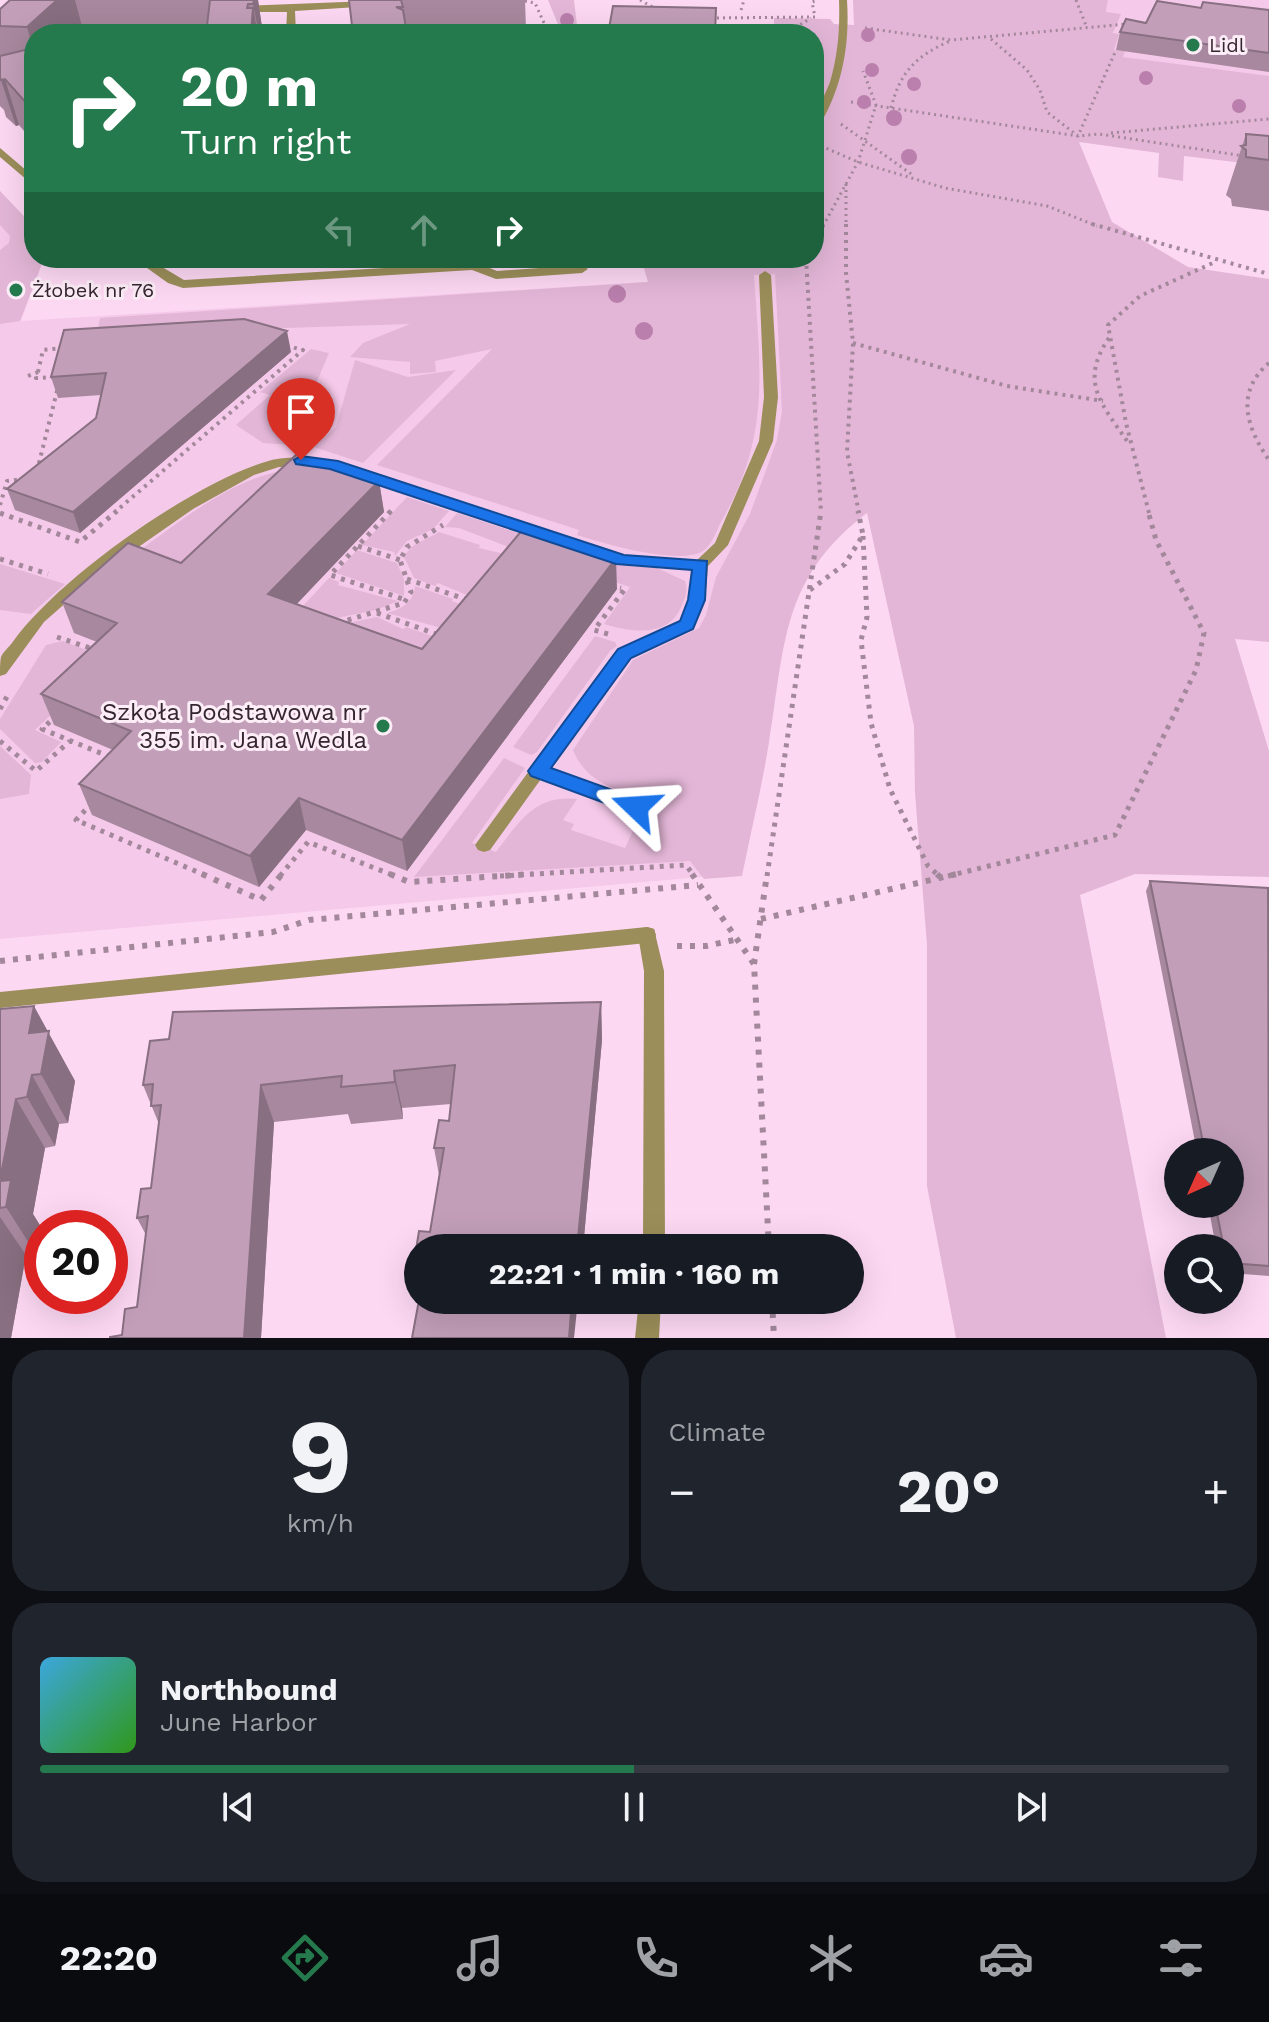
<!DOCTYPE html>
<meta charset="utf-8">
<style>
body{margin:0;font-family:"Work Sans",sans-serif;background:#20242c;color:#f1f3f6;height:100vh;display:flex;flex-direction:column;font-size:30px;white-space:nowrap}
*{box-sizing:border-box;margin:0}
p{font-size:26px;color:#9ea1a6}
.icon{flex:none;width:44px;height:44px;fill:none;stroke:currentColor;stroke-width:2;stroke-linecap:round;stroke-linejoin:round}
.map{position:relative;height:1338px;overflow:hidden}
.drawer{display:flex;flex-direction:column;gap:12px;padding:12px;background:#0d0f14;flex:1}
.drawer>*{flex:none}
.top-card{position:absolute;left:24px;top:24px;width:800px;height:244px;border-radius:32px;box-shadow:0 8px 32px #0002;background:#257a4d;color:#fff;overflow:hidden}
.needle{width:52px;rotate:225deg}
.fabs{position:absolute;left:1164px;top:1138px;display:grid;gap:16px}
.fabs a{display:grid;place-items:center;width:80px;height:80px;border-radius:50%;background:#171b24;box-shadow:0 8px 32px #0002;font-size:40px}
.speed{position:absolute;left:24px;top:1210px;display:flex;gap:16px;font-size:40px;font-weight:700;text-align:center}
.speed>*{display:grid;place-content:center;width:104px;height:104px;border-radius:50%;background:#171b24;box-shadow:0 8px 32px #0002;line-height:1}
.speed .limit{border:12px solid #d22;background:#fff;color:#111}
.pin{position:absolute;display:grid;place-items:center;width:68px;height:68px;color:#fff;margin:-82px -34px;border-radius:50% 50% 50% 0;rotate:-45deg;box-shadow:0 0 8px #0007}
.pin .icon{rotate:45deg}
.me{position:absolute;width:88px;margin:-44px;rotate:290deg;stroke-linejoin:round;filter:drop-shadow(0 0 6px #0008)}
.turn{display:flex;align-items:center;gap:28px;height:168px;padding:0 24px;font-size:36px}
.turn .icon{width:104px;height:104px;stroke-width:2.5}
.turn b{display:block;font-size:56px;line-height:68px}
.lanes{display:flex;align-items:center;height:76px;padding:0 24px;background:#0003;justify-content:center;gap:40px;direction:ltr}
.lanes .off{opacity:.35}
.big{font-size:60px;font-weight:700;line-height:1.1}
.drawer .card{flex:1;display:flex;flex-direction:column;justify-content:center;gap:12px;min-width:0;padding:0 28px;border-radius:32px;background:#20242c}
.drawer .dial{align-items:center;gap:0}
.dial b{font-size:104px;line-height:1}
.song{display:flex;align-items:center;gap:24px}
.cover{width:96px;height:96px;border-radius:12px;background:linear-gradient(135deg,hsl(200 70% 55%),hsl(110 70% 35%))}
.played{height:8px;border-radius:4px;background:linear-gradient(90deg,#257a4d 50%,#363941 50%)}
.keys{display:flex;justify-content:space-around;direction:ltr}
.heat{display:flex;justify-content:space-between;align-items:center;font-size:44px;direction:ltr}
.drawer .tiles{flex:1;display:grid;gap:12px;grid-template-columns:1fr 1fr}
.card:last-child{grid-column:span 2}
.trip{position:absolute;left:404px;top:1234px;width:460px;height:80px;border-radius:40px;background:#171b24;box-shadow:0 8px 32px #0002;font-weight:700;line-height:80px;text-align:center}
.tabs{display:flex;height:128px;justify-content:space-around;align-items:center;background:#090b0e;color:#9ea1a6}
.tabs .icon{width:56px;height:56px}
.tabs .current{color:#257a4d}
.tabs b{font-size:36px;color:#f1f3f6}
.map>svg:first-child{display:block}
</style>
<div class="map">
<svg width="1269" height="1338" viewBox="0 0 1269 1338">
<rect width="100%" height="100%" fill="#fdd8f3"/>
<path fill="#f5c9e9" d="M 1108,0 L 1269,0 L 1269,77 L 1122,57 L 1114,50 L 1114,28 L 1106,12 Z
M 0,191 L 34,227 L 34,258 L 44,258 L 21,321 L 786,273 L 798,577 L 735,874 L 0,939 Z"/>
<path fill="#e3b6d7" d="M 548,0 L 574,0 L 578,34 L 562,34 Z
M 853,0 L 1108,0 L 1106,12 L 1121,14 L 1113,33 L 1119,34 L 1114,50 L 1125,51 L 1123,57 L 1269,76 L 1269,166 L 1184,156 L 1183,181 L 1158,177 L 1159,153 L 1079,142 L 1112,222 L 1188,267 L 1269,279 L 1269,642 L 1235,639 L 1269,751 L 1269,877 L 1135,874 L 1080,895 L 1166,1338 L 956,1338 L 927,1186 L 927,945 L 915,793 L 914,726 L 867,513 C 781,578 785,645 769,742 C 762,787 751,831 742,876 L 704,879 L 690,861 L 414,877 L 504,758 L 525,768 L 472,843 L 496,852 C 519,822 535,794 577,799 L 563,820 L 574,824 L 571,830 L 625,848 L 647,801 C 616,789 586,783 573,750 L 633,660 L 699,628 L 706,615 L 716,577 L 750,514 L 777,440 L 782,411 L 775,274 L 754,275 C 760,367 771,436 722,520 C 717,529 712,545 703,551 C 679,566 602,543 577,535 L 579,530 L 377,465 L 492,349 L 435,361 L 436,372 L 410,374 L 410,362 L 350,357 L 363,343 L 410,324 L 225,330 L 95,343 L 100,318 L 648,282 L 641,258 L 814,258 L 814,34 L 774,34 L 774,18 L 830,19 L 834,24 L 854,25 Z
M 0,191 L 34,227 L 34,258 L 44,258 L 20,321 L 0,324 L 0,250 L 9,243 L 10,236 L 0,225 Z
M 311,349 L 329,353 L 290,445 L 263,443 L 236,425 L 270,395 L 260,392 Z
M 355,360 L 408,377 L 456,370 L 363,463 L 314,447 L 336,427 Z
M 293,469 L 188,584 L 124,561 C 175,527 230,476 293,469 Z
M 407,497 L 449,511 L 433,529 L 407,541 L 395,556 L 394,552 L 362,545 Z
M 457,513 L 533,538 L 522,552 L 459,528 L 445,527 Z
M 439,532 L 480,545 L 479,548 L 518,557 L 481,601 L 438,583 L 435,586 L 414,578 L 404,557 C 412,542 425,541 439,532 Z
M 541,541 L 616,565 L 657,568 L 685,581 C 688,590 686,596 682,605 C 669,639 630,632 604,624 L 630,587 L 530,554 Z
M 357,550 L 397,563 L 404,579 L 404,596 L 336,573 Z
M 0,564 L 65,584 L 31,614 L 0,610 Z
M 329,578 L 339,582 L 338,585 L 398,601 L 376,610 L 337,618 L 321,627 L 287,623 Z
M 415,586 L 453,599 L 452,601 L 470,608 L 445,629 L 387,613 C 402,609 414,602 415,586 Z
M 377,617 L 403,629 L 406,627 L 447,641 L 422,671 L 343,624 Z
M 595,636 L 615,642 L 617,646 L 610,651 L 537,752 L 531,755 L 513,747 Z
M 63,641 L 110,659 L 35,730 L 61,742 L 42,762 L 35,763 L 0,729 L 0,719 L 46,645 Z
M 0,746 L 31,775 L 29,794 L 0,799 Z"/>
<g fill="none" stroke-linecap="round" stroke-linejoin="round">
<path stroke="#a3889c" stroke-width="3" stroke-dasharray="2 4" stroke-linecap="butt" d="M 519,0 L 535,3 L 549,34
M 640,0 L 656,9
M 1076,0 L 1087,28
M 741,10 L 744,0
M 711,18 L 815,17 L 812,2 L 818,0
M 865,28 L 951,40 L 1127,24
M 785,34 L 811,18
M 991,39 L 1027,70 L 1040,90 L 1047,112 L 1078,136 L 1099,134 L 1244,156
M 851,102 L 1078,136 L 1116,50
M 891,108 C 900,72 916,56 950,41
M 841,124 L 914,176
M 1111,133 L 1269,119
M 821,146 L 858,162 L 945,188 L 1047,206 L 1097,226
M 846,184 L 846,226
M 823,226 L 858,162 L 876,105 L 863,71"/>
<path stroke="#a3889c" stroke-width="4" stroke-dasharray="3 5" stroke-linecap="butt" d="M 846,224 L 846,273 L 853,343 L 847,452 L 859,513
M 1092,224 L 1269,274
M 814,242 L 824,224
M 806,258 L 821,513
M 1109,338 C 1078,383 1103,405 1129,444
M 853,343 L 1007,386 L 1103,401
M 1269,363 C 1235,392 1246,427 1269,460
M 38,372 L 43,350 L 64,348
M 28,376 L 38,372 L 36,378 L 57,377
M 37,471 L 58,387
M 0,505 L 7,481 L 24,479
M 114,513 L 303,350 L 284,345
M 389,513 L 392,509
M 1149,513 L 1126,423 L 1108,325 L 1140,296 L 1215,262"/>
<path stroke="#a3889c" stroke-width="5" stroke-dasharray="4 6" stroke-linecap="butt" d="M 391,511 L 330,575 L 406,600
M 0,513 L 80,542 L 117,511
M 863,536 L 867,617 L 861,640 L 871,723 L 890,789 L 928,866 L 939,876
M 358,546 L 400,560
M 0,559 L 48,574
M 407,579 L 468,600
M 810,590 L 845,564 L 863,535 L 858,511
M 377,613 L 439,635
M 338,623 L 404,603 L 411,592 L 400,560 L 407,547 L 443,525
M 608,634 L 594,630 L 625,589 L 620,588
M 57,637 L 93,649
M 0,709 L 9,693
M 57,715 L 42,729 L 110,757
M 0,741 L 36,771 L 70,741
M 92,803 L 76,820 L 207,876
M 280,876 L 308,842 L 395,876
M 500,876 L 686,865 L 694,876
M 767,876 L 821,511
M 948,876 L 1115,835 L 1196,670 L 1204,633 L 1156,540 L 1148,511"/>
<path stroke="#a3889c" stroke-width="6" stroke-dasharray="5 8" stroke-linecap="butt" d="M 202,874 L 261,900 L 282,874
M 390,874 L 409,882 L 532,874
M 692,874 L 754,964 L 769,1248
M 937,874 L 940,877
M 761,919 L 957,874
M 677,946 L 706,946 L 739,939
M 0,961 L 273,932 L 309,920 L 698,885
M 754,964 L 767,874
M 772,1300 L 774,1338"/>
<path fill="#9b8e5a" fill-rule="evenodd" d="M 839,0 L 847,0 C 850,46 842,89 818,128 L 814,129 C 814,112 824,98 830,82 C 838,55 840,28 839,0 Z
M 370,1 L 374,4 L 373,6 L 295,11 L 296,34 L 286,34 L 287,12 L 238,12 L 234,9 L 238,6 Z
M 0,148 L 34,177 L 34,186 L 0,157 Z
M 133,258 L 147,258 L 184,280 L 469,263 L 471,258 L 483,258 L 480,264 L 497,271 L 582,265 L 588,269 L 582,273 L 496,279 L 472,270 L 183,288 L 168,283 Z
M 765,271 L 771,275 L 778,397 L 773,441 L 728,545 L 708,566 L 705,600 L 692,628 L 630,657 L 549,768 L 642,802 L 645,807 L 642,812 L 630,812 L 541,779 L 490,850 L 484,852 L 478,850 L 475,845 L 618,649 L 681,621 L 689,600 L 693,569 L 622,565 L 330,468 L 279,467 L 254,475 L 193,509 L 94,578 L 44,622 L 6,674 L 0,676 C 0,670 0,662 1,657 C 3,652 9,647 12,643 C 57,579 190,485 265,462 C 286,455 310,458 332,460 L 623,555 L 697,560 L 715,543 L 759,441 L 764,397 L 759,275 Z
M 647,927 L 654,929 L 656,935 L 654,941 L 647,943 L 0,1008 L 0,992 Z"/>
<path fill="#9b8e5a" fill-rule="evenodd" d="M 647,927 L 654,929 L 664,971 L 665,1248 L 643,1248 L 644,971 L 638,935 L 640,929 Z
M 639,1300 L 661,1300 L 659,1338 L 635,1338 Z"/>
</g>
<g fill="#ba7fad">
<circle cx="567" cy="20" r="7"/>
<circle cx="868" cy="35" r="7"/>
<circle cx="872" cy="70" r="7"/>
<circle cx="1146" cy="78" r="7"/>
<circle cx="914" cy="84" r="7"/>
<circle cx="864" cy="102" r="7"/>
<circle cx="1239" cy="106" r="7"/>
<circle cx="894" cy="118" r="8"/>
<circle cx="909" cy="157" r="8"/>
<circle cx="617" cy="294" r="9"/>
<circle cx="644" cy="331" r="9"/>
</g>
<path fill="#a7889e" d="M 10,0 L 258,0 L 263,34 L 135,34 L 83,30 L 79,34 L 34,34 L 34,143 L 19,125 L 16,126 L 6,117 L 4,110 L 0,106 L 0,9 Z
M 349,0 L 525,0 L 526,29 L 476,32 L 475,29 L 411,34 L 353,34 Z
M 1201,8 L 1269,10 L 1269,72 L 1116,50 L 1120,32 L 1146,23 Z
M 1246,134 L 1269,136 L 1269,211 L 1232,206 L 1231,199 L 1226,195 Z
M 185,258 L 305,258 L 195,264 Z
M 291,352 L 80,533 L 15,510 L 7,489 L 96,418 L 101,395 L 58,398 L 51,377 Z
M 379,481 L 384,512 L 296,604 L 422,649 L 617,589 L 407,871 L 306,830 L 259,887 L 92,815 L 79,784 L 113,750 L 54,725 L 41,694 L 97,642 L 74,633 L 62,602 L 181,563 Z
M 1150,881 L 1269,892 L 1269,1276 L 1230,1273 L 1230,1248 L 1216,1248 L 1208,1204 L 1230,1204 L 1230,1152 L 1197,1152 L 1146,891 Z
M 601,1002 L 602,1040 L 583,1248 L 418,1248 L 418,1277 L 414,1262 L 419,1231 L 430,1232 L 439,1175 L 434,1148 L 439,1120 L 449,1121 L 451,1104 L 402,1108 L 403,1119 L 351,1124 L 348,1114 L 274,1122 L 261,1338 L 110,1338 L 110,1337 L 122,1335 L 125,1309 L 137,1307 L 146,1235 L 137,1218 L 141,1189 L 151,1188 L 159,1124 L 143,1085 L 150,1041 L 169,1039 L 173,1012 Z
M 0,1009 L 47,1031 L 75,1081 L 68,1123 L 59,1124 L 55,1146 L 45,1148 L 33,1214 L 41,1227 L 36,1254 L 26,1255 L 11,1338 L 0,1338 Z"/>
<path fill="#886f81" d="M 57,0 L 75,0 L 83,30 L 79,34 L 34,34 L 34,52 L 27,27 Z
M 249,0 L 258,0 L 263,34 L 259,34 L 253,4 Z
M 248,4 L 252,26 L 253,8 L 258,34 L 251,34 Z
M 5,79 L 19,125 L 16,126 L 1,80 Z
M 34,103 L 34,126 L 28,105 Z
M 287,331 L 291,352 L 80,533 L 73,512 Z
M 379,481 L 384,512 L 276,626 L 268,594 Z
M 616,558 L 617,589 L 407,871 L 402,840 Z
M 299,798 L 306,830 L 259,887 L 250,856 Z
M 601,1002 L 602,1040 L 583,1248 L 577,1248 Z
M 34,1006 L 75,1081 L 68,1123 L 41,1074 L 29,1033 Z
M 394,1071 L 402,1108 L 403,1119 L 395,1082 Z
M 32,1075 L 59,1124 L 55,1146 L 27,1097 Z
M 261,1085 L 274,1122 L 261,1338 L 244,1338 Z
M 16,1099 L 45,1148 L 33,1214 L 41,1227 L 36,1254 L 6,1207 L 0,1182 Z
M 0,1217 L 26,1255 L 11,1338 L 0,1338 Z
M 572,1300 L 578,1300 L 574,1338 L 569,1338 Z"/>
<path fill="#c29eb8" stroke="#886f81" stroke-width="2" d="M 10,0 L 57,0 L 27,27 L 0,26 L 0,9 Z
M 210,0 L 254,0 L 253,4 L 248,4 L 247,8 L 253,8 L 251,33 L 206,34 Z
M 349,0 L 401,0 L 403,7 L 396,7 L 403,10 L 406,28 L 399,28 L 400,34 L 353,34 Z
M 1157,1 L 1201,8 L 1203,2 L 1269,10 L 1269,53 L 1120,32 L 1126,19 L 1146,23 Z
M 613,6 L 716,8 L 715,34 L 608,34 Z
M 543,28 L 544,34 L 452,34 Z
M 33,48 L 34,49 L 34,103 L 28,105 L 5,79 L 1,80 L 0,78 L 0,56 Z
M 1246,134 L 1269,136 L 1269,160 L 1246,157 L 1246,150 L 1241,146 L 1246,145 Z
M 244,319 L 287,331 L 73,512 L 7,489 L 96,418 L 106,373 L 51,377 L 64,330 Z
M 296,455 L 379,481 L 268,594 L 422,649 L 524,528 L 616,558 L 402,840 L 299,798 L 250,856 L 79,784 L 131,731 L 41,694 L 117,623 L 62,602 L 128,543 L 181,563 Z
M 1150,881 L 1268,888 L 1269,1266 L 1230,1263 L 1230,1248 L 1224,1248 L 1215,1204 L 1230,1204 L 1230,1152 L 1205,1152 Z
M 601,1002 L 577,1248 L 418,1248 L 418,1262 L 414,1262 L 419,1231 L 430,1232 L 444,1148 L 434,1148 L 439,1120 L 449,1121 L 455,1065 L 394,1071 L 395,1082 L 341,1087 L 342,1076 L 261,1085 L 244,1338 L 110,1338 L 110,1337 L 122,1335 L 125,1309 L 137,1307 L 148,1216 L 137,1218 L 141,1189 L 151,1188 L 161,1105 L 151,1106 L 153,1084 L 143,1085 L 150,1041 L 169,1039 L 173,1012 Z
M 34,1006 L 29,1033 L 49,1031 L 41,1074 L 32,1075 L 27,1097 L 16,1099 L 0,1179 L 0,1009 Z
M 11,1180 L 6,1207 L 0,1208 L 0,1181 Z
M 419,1300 L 572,1300 L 569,1338 L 412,1338 Z"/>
<path fill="#1a73e8" stroke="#114b97" stroke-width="2" d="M 301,456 L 338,461 L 624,555 L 707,561 L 705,600 L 693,629 L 631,658 L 551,768 L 643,801 L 646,807 L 643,812 L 629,812 L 531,776 L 528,771 L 618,649 L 680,621 L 688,600 L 692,570 L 616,564 L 330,469 L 296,464 L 294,460 Z"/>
<g fill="#257a4d" stroke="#fcedf7" stroke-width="3">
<circle cx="1193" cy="45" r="8"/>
<circle cx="16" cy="290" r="8"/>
<circle cx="383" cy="726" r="8"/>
</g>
<g text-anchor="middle" stroke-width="6" stroke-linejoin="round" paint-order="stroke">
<g font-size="20" fill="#342631" stroke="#fcedf7" text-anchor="start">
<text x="1209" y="52">Lidl</text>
<text x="32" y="297">Żłobek nr 76</text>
</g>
<g font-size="24" fill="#342631" stroke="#fcedf7" text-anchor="end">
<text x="367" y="720">Szkoła Podstawowa nr<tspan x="367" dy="28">355 im. Jana Wedla</tspan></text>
</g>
</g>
</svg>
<div class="fabs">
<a><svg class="needle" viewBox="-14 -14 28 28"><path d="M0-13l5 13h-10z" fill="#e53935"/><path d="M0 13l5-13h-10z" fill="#9ea1a6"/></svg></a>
<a><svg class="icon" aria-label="search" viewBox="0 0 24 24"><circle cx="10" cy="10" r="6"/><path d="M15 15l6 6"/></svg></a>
</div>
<div class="speed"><div class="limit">20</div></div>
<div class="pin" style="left:301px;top:460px;background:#d93025"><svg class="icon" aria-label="arrive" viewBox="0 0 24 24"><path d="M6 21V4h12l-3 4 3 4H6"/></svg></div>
<svg class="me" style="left:636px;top:807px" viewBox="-20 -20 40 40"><path d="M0-17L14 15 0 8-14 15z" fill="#1a73e8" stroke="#fff" stroke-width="4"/></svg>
<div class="trip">22:21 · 1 min · 160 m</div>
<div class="top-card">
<div class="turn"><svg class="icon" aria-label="right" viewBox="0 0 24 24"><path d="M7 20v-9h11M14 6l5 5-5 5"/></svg><div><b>20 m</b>Turn right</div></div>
<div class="lanes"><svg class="icon off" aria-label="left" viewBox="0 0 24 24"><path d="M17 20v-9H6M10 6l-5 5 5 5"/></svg><svg class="icon off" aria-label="ahead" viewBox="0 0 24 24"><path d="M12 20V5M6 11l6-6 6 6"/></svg><svg class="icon" aria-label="right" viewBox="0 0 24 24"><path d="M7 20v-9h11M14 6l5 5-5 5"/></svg></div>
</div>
</div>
<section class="drawer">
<div class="tiles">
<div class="card dial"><b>9</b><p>km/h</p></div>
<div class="card"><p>Climate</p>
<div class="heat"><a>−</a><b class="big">20°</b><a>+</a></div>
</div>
<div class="card">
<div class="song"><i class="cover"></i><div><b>Northbound</b><p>June Harbor</p></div></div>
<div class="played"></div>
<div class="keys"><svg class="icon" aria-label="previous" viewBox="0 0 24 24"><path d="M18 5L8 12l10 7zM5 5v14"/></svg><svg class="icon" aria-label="pause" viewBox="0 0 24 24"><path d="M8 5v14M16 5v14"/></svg><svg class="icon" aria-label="next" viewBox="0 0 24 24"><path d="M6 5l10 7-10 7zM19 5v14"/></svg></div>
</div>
</div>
</section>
<nav class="tabs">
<b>22:20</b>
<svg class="icon current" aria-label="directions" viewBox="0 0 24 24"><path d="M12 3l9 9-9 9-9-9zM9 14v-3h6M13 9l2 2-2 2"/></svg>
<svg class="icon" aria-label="music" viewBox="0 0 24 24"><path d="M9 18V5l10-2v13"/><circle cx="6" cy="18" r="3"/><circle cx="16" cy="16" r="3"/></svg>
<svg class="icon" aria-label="phone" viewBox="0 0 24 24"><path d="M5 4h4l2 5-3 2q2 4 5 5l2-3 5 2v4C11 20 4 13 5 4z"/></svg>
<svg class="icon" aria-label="climate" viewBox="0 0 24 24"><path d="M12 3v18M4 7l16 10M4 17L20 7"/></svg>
<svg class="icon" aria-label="car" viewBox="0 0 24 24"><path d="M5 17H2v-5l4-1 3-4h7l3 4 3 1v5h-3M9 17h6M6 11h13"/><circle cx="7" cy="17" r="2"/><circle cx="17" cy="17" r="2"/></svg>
<svg class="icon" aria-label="filters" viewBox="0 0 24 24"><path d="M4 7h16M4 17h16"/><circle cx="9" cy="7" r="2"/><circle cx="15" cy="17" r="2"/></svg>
</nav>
